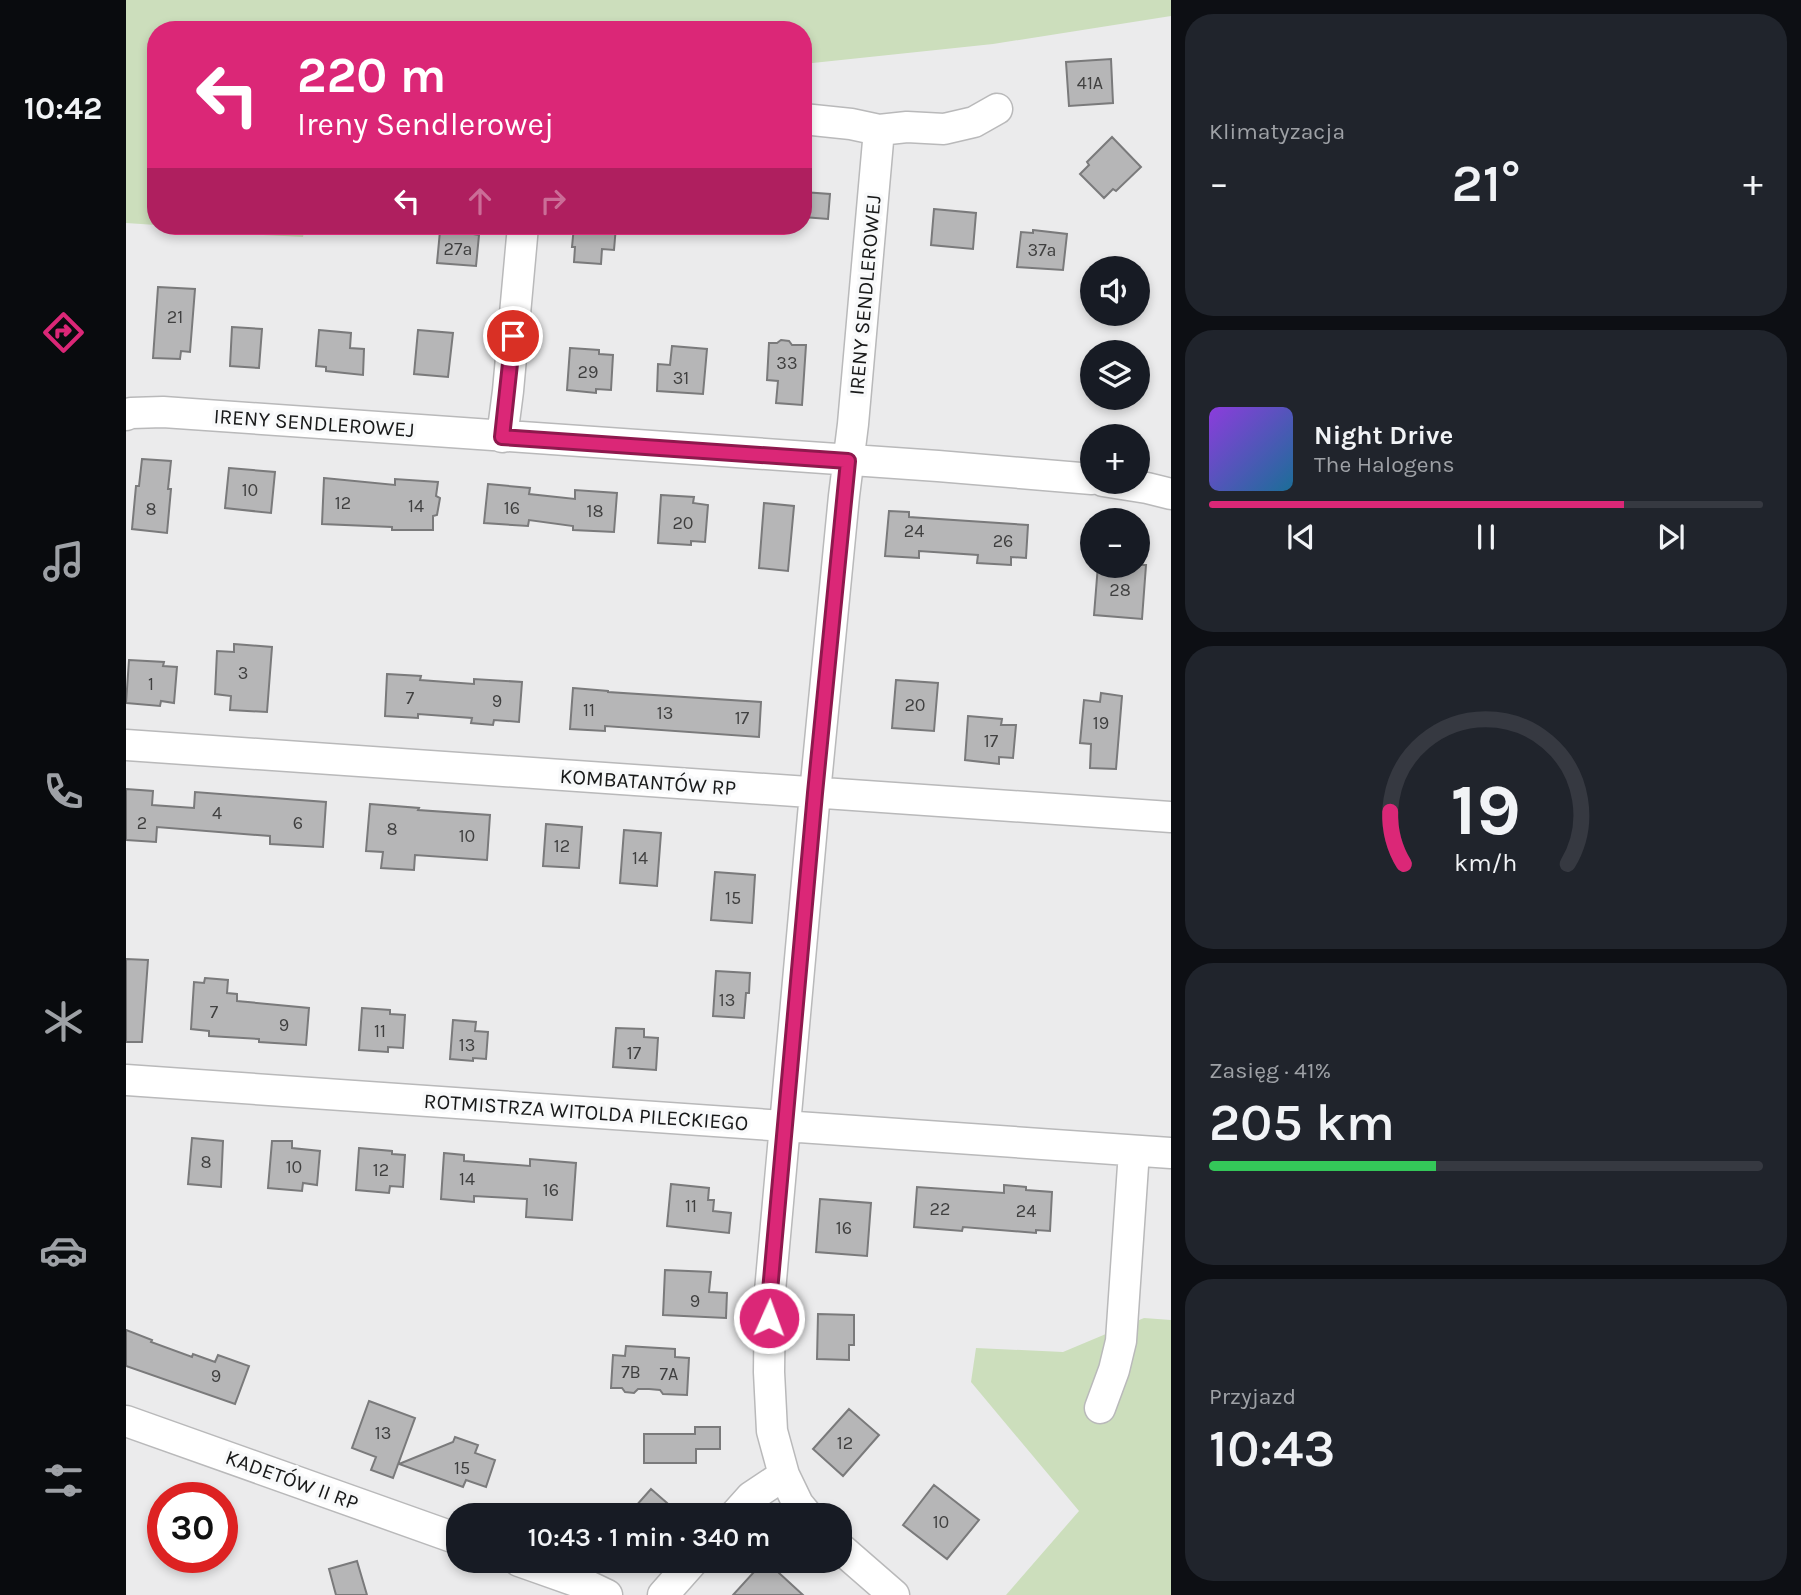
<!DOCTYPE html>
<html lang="pl">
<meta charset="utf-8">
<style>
body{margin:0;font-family:Karla,sans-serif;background:#20242c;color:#f1f3f6;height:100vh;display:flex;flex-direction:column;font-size:26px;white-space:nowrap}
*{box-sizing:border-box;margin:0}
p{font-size:23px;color:#9ea1a6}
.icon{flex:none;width:38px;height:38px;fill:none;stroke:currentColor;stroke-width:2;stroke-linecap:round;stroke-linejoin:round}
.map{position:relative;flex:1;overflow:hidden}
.drawer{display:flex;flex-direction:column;gap:14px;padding:14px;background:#0d0f14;width:630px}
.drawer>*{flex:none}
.hud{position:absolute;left:21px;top:21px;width:665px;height:214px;border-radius:28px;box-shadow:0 4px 10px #0003;background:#db2777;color:#fff;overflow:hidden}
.fabs{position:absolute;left:954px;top:256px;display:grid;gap:14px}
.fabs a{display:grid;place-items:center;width:70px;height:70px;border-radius:50%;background:#171b24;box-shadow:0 4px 10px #0003;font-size:35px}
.speed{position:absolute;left:21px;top:1482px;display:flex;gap:14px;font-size:35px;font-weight:700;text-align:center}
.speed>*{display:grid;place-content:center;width:91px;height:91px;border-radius:50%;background:#171b24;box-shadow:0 4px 10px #0003;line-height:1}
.speed .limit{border:10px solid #d22;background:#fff;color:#111}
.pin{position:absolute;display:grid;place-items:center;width:60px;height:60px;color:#fff;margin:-30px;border:4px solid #fff;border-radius:50%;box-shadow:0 2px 7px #0007}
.me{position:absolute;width:77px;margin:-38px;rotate:2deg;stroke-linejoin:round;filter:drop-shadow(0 0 5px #0008)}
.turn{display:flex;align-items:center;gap:24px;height:147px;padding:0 35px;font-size:32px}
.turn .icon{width:91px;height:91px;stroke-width:2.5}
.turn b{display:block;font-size:49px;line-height:60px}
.lanes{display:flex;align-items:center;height:66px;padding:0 35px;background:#0003;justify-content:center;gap:35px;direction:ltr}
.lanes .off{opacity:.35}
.big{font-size:52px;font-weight:600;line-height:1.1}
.drawer .widget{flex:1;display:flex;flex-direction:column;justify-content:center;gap:10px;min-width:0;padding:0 24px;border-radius:28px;background:#20242c}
.drawer .dial{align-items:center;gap:0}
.dial svg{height:182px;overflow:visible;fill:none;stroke:#363941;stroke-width:7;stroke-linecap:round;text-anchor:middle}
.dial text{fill:#f1f3f6;stroke:none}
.song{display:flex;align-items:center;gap:21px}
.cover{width:84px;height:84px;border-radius:10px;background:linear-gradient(135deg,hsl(270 70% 55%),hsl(200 70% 35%))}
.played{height:7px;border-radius:4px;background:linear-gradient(90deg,#db2777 75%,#363941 75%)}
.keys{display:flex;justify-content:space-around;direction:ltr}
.heat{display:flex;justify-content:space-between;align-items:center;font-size:38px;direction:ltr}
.charge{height:10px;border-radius:5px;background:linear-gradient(90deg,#34c759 41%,#363941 0)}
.trip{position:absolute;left:320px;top:1503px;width:406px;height:70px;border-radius:28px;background:#171b24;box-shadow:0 4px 10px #0003;font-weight:600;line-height:70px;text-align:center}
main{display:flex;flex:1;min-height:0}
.menu{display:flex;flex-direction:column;width:126px;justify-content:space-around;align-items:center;background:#090b0e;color:#9ea1a6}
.menu .icon{width:49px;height:49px}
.menu .on{color:#db2777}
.menu b{font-size:32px;color:#f1f3f6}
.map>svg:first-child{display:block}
</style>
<main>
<nav class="menu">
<b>10:42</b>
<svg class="icon on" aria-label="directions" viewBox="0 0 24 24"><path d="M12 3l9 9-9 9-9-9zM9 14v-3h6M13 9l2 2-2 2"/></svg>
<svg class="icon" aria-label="music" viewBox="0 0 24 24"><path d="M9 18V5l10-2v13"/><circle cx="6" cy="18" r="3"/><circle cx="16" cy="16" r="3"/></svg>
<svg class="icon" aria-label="phone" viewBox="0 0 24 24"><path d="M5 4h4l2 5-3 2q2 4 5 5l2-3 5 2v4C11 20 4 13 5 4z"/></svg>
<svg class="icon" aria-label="climate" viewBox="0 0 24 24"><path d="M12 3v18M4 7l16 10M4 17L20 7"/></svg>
<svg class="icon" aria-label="car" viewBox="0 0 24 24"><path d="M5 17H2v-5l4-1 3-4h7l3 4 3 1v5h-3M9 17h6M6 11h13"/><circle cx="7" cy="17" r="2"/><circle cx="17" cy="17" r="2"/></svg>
<svg class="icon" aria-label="filters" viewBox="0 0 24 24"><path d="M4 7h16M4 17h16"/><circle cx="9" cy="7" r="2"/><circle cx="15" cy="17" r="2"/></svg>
</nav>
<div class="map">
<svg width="1045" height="1595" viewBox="0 0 1045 1595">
<rect width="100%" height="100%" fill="#ebebec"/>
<path fill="#ccdebc" d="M 0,0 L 1045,0 L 1045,16 L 867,44 L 677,64 L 677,30 L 30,30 L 30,225 L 0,223 Z
M 34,226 L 179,226 L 177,237 L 95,233 Z
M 1018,1318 L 1045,1320 L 1045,1595 L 880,1595 L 953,1511 L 845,1382 L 850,1348 L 937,1352 Z"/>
<path fill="#b6b6b7" stroke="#7a7a7b" stroke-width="2" d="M 985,59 L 987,103 L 943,106 L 940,62 Z
M 986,137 L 1015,167 L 990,191 L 987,189 L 978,198 L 954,174 L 963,165 L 961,162 Z
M 677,192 L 704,194 L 702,219 L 677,217 Z
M 808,209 L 850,213 L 847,249 L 805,245 Z
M 321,226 L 348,226 L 347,234 L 353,235 L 350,266 L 311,263 L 314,231 L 321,232 Z
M 448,226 L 490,226 L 488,250 L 476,249 L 475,264 L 448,262 L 449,247 L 446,247 Z
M 907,230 L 941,234 L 937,270 L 891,267 L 895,232 L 907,233 Z
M 32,287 L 69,289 L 64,352 L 55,351 L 54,359 L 27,358 Z
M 106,327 L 136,329 L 133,368 L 104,366 Z
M 193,330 L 225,333 L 224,348 L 238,349 L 237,375 L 200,371 L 200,367 L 190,366 Z
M 292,330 L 327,333 L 322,377 L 288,374 Z
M 655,340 L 663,341 L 666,345 L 680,345 L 676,405 L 650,403 L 652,381 L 641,380 L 643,343 L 651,343 Z
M 546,346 L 581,349 L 577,394 L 531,391 L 532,364 L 544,365 Z
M 444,348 L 473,350 L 473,354 L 487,355 L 485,390 L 470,389 L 470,393 L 441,390 Z
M 16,459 L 45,461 L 42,489 L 45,489 L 41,533 L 6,529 L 10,486 L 13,486 Z
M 103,468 L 149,472 L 145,513 L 99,508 Z
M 198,478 L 269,485 L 269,479 L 312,482 L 310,496 L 314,498 L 311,515 L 307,516 L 307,530 L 266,530 L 266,527 L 196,524 Z
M 362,484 L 404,488 L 403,494 L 449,499 L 449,490 L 491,493 L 488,532 L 447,530 L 447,526 L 403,520 L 402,526 L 358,523 Z
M 535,495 L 568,497 L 567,503 L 582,505 L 579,542 L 565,541 L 565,545 L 532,543 Z
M 638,503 L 668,506 L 662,571 L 633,568 Z
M 763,511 L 783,512 L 783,517 L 902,525 L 900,558 L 885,557 L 885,565 L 851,563 L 852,555 L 793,551 L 793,558 L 759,556 Z
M 972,565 L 1020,565 L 1016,619 L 968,615 Z
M 108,644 L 146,647 L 141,712 L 104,710 L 105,696 L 89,694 L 91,651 L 108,652 Z
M 3,660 L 38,662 L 37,666 L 51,667 L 48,703 L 35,701 L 34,706 L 0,703 Z
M 261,674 L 295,676 L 294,680 L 348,684 L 348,679 L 396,682 L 393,722 L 368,720 L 367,725 L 345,723 L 346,718 L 292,714 L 292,718 L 259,716 Z
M 770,680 L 812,683 L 808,731 L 766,728 Z
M 447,688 L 482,691 L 482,692 L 635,702 L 633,737 L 479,726 L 479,731 L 444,729 Z
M 975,693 L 996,696 L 990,769 L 964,768 L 965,744 L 954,743 L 958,700 L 974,702 Z
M 842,716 L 876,719 L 875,725 L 890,725 L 887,758 L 873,757 L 873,764 L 839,760 Z
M 0,789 L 27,791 L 26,805 L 68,808 L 69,792 L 200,802 L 197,847 L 144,844 L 144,836 L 31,827 L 30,842 L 0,840 Z
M 244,804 L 293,808 L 292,810 L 364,815 L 361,860 L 289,855 L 288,870 L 255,868 L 257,852 L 240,851 Z
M 420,824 L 456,827 L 453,868 L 417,866 Z
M 498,830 L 535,833 L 531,886 L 494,883 Z
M 589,872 L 629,875 L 626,923 L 585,920 Z
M 0,959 L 22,960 L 16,1042 L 0,1042 Z
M 590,971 L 624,973 L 623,993 L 620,993 L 618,1018 L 587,1016 Z
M 79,978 L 102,980 L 101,993 L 111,994 L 111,1001 L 183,1008 L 180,1045 L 133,1042 L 133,1039 L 83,1036 L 83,1031 L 65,1029 L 68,982 L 78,983 Z
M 236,1008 L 264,1010 L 264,1014 L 279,1015 L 277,1048 L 262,1047 L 262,1052 L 233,1050 Z
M 327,1020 L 350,1022 L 349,1031 L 362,1032 L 360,1059 L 347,1058 L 347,1061 L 324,1059 Z
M 490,1028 L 518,1029 L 518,1037 L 532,1038 L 530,1070 L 487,1067 Z
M 66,1138 L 97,1141 L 95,1187 L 62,1184 Z
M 146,1141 L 166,1141 L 166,1148 L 194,1151 L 191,1185 L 177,1183 L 176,1191 L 142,1188 Z
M 233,1148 L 266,1151 L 266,1154 L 279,1155 L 277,1187 L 264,1186 L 263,1193 L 230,1190 Z
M 318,1153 L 338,1155 L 338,1161 L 404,1166 L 404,1159 L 450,1163 L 446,1220 L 400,1217 L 401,1199 L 348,1196 L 348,1202 L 315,1199 Z
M 545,1184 L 583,1188 L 582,1200 L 588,1200 L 587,1211 L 605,1213 L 603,1233 L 541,1226 Z
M 878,1185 L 900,1187 L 900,1190 L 926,1192 L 924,1231 L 910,1230 L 910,1233 L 837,1227 L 836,1231 L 788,1227 L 791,1187 L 878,1193 Z
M 694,1199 L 745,1203 L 741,1256 L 690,1252 Z
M 539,1270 L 585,1272 L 583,1292 L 601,1293 L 600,1318 L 537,1315 Z
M 692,1314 L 728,1315 L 728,1345 L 723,1345 L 723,1360 L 691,1359 Z
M 0,1330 L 26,1340 L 25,1342 L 66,1357 L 67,1354 L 89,1362 L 92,1355 L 123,1366 L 109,1404 L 0,1366 Z
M 500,1346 L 549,1349 L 549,1357 L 563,1358 L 561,1395 L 537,1394 L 534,1390 L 523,1389 L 512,1389 L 508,1393 L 499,1392 L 496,1388 L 485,1388 L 487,1355 L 499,1356 Z
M 243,1401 L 289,1418 L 267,1478 L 245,1470 L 250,1457 L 226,1448 Z
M 723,1409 L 753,1435 L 717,1476 L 687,1449 Z
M 569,1427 L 594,1427 L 594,1449 L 570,1449 L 570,1463 L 518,1463 L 518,1434 L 569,1434 Z
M 329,1437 L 352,1445 L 349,1453 L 369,1460 L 360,1487 L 340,1480 L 337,1487 L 273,1464 L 327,1442 Z
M 808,1485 L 853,1520 L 821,1559 L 777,1525 Z
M 525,1489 L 556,1516 L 501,1516 Z
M 231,1561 L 241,1595 L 210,1595 L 203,1569 Z
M 638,1561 L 640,1561 L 677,1595 L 607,1595 Z"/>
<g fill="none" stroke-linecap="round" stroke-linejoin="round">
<g stroke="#b9b9ba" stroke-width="33">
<path id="minor" d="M 753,130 L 781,127 L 818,129 L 848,122 L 871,109
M 0,415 L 5,413 L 37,412 L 812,466 L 966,479
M 376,437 L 382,391 L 397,226
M 977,481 L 1021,488 L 1045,494
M 0,745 L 1045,817
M 0,1080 L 1045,1153
M 974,1408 L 988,1370 L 995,1341 L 1008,1151
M 0,1421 L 332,1539
M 658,1475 L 672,1504 L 682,1516
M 608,1516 L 625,1497 L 658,1475 L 646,1431 L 643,1372 L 644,1291 L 689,793 L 718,496 L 727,424 L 753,130 L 725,124 L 677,119
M 714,1548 L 768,1595
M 393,1561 L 458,1584 L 481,1595
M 537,1595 L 567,1561"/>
</g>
<use href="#minor" stroke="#fff" stroke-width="30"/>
</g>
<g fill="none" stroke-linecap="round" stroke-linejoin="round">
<g stroke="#8e194d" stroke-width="18">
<path id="route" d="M 387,336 L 376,437 L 722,461 L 689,793 L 644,1291 L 643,1318"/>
</g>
<use href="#route" stroke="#db2777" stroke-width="12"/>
</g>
<g text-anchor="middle" stroke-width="7" stroke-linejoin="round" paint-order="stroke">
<g font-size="18" fill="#404040">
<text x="964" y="89">41A</text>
<text x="332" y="255">27a</text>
<text x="916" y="256">37a</text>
<text x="49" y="323">21</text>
<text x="661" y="369">33</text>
<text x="462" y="378">29</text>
<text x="555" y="384">31</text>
<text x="124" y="496">10</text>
<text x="217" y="509">12</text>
<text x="290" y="512">14</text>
<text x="386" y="514">16</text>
<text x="25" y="515">8</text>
<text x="469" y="517">18</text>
<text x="557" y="529">20</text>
<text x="788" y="537">24</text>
<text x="877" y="547">26</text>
<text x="994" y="596">28</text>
<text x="117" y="679">3</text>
<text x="25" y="690">1</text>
<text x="284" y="704">7</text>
<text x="371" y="707">9</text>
<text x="789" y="711">20</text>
<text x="463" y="716">11</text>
<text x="539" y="719">13</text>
<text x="616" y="724">17</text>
<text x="975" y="729">19</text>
<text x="865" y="747">17</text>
<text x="91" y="819">4</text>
<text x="16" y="829">2</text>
<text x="172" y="829">6</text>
<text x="266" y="835">8</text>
<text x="341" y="842">10</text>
<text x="436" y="852">12</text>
<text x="514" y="864">14</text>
<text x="607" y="904">15</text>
<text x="601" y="1006">13</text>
<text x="88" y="1018">7</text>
<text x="158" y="1031">9</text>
<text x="254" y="1037">11</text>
<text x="341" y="1051">13</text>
<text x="508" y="1059">17</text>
<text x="80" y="1168">8</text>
<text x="168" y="1173">10</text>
<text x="255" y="1176">12</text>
<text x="341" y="1185">14</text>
<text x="425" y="1196">16</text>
<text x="565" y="1212">11</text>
<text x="814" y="1215">22</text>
<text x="900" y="1217">24</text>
<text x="718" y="1234">16</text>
<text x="569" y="1307">9</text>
<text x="505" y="1378">7B</text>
<text x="543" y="1380">7A</text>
<text x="90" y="1382">9</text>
<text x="257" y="1439">13</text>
<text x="719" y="1449">12</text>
<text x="336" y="1474">15</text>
<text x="815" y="1528">10</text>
</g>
<g font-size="21" fill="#181919" stroke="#f8f9fa">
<text transform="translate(739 295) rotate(-85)" y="7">IRENY SENDLEROWEJ</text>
<text transform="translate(188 423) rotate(4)" y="7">IRENY SENDLEROWEJ</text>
<text transform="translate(522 782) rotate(4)" y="7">KOMBATANTÓW RP</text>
<text transform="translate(460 1112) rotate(4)" y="7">ROTMISTRZA WITOLDA PILECKIEGO</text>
<text transform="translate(166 1480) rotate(20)" y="7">KADETÓW II RP</text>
</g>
</g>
</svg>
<div class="fabs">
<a><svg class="icon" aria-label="sound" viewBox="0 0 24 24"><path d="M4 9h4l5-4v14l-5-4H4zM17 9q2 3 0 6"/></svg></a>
<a><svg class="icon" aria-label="layers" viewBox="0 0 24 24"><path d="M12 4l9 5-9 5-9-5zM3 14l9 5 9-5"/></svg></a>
<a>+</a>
<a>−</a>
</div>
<div class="speed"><div class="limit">30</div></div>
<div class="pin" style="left:387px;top:336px;background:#d93025"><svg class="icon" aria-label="arrive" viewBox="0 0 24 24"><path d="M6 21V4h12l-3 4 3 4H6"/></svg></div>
<svg class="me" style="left:643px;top:1318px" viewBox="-20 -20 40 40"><circle r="17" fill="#db2777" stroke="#fff" stroke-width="3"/><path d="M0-11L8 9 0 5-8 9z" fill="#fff"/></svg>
<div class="trip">10:43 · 1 min · 340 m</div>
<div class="hud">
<div class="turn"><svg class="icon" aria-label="left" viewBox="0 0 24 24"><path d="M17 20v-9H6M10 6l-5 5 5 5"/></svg><div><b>220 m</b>Ireny Sendlerowej</div></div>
<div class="lanes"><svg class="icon" aria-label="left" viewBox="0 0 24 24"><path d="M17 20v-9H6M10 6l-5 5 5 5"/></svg><svg class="icon off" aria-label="ahead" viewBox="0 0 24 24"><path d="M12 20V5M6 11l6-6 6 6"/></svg><svg class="icon off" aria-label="right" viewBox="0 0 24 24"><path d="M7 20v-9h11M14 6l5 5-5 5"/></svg></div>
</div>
</div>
<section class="drawer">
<div class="widget"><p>Klimatyzacja</p>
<div class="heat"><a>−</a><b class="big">21°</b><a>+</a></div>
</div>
<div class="widget">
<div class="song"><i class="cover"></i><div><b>Night Drive</b><p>The Halogens</p></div></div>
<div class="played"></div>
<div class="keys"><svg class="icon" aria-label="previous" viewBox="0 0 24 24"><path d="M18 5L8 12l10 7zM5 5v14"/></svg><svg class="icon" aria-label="pause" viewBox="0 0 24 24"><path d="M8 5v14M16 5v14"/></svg><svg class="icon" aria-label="next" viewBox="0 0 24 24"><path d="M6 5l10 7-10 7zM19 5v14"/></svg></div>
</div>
<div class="widget dial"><svg viewBox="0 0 100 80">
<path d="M14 69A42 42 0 1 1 86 69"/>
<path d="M14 69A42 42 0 0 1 8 46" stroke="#db2777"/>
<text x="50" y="56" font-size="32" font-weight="700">19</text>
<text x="50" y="72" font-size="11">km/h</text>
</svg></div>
<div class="widget"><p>Zasięg · 41%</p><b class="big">205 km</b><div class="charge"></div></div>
<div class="widget"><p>Przyjazd</p><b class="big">10:43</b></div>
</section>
</main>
